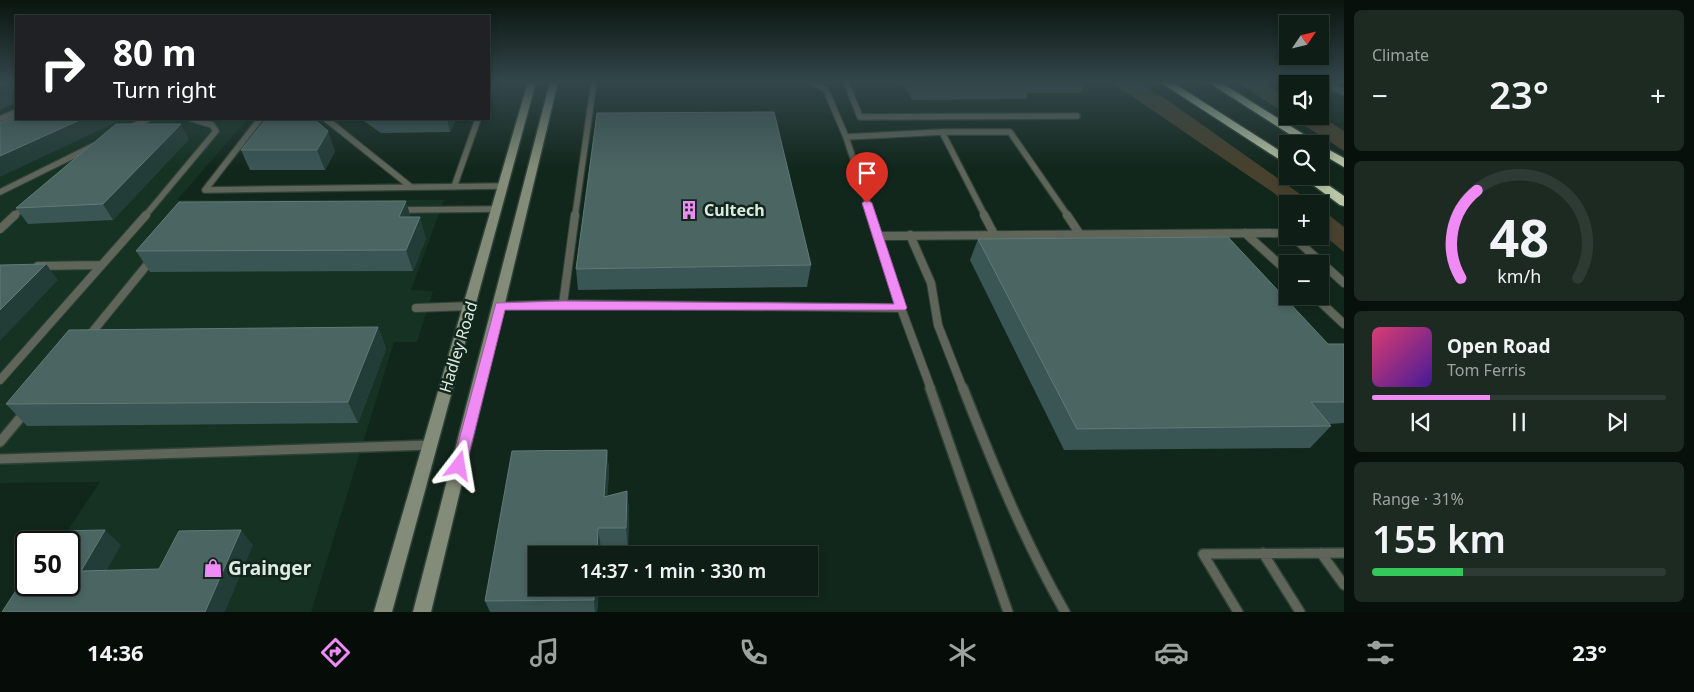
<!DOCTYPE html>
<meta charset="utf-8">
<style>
body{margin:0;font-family:"Noto Sans",sans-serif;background:#1c2a22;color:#f1f3f6;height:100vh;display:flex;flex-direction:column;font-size:19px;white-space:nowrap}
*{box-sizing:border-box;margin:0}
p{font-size:16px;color:#9ba2a0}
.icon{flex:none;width:28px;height:28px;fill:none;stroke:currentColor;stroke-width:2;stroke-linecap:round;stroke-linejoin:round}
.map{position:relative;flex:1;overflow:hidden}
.sheet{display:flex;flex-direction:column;gap:10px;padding:10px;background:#08100c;width:350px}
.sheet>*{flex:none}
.guide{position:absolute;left:15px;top:15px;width:475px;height:105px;border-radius:0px;box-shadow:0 2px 8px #0003,0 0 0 1px #2e3b34;background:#202124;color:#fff;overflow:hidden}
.needle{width:32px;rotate:55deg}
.fabs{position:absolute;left:1279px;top:15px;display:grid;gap:10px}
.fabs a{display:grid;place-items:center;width:50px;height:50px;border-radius:0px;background:#0e1d15;box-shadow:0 2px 8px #0003,0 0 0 1px #2e3b34;font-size:25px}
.speed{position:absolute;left:15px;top:531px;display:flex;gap:10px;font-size:25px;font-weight:700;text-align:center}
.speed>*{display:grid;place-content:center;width:65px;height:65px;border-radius:50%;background:#0e1d15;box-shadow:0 2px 8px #0003,0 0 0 1px #2e3b34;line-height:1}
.speed .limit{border:2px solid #111;border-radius:8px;background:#fff;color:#111}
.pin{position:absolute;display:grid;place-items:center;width:42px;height:42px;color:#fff;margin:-51px -21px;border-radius:50% 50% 50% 0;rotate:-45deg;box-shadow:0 0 5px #0007}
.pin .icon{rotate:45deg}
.me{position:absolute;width:55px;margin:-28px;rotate:14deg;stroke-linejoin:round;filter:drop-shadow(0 0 4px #0008)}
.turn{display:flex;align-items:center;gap:18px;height:105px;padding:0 15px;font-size:22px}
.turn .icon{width:65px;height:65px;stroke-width:2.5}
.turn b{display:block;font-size:35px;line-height:42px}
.big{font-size:38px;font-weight:600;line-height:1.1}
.sheet .tile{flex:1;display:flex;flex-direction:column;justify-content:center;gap:8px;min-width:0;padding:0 18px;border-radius:8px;background:#1c2a22}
.sheet .dial{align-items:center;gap:0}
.dial svg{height:130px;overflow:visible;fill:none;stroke:#2e3b34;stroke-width:7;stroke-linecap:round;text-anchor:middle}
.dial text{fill:#f1f3f6;stroke:none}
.song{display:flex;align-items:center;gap:15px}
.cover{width:60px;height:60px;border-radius:8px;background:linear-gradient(135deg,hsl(340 70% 55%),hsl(260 70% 35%))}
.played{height:5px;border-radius:2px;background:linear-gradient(90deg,#f08bf6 40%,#2e3b34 40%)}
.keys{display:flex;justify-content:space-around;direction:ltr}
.heat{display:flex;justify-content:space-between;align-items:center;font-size:28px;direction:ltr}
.charge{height:8px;border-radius:4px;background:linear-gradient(90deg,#34c759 31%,#2e3b34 0)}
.trip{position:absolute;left:528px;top:546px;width:290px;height:50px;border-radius:0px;background:#0e1d15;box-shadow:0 2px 8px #0003,0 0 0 1px #2e3b34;font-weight:600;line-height:50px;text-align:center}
.menu{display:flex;height:80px;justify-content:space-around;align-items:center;background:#060c08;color:#9ba2a0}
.menu .icon{width:35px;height:35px}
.menu .active{color:#f08bf6}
.menu b{font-size:22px;color:#f1f3f6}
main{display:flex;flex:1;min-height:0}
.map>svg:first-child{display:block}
</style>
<main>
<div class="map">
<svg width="1344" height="612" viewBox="0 0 1344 612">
<rect width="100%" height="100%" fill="#12271c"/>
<path fill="#153223" d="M 16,119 L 238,119 L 246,121 L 177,200 L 444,200 L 411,290 L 433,291 L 417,342 L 394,342 L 311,612 L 15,612 L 69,585 L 69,542 L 60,542 L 100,482 L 0,483 L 0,126 Z"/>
<path fill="#47412d" d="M 1111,82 L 1138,82 L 1166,99 L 1314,204 L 1287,205 L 1274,193 Z
M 1238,82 L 1262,82 L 1287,97 L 1287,115 Z
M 1290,116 L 1320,116 L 1344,131 L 1344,151 Z
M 1320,208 L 1344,227 L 1344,252 L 1320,232 Z"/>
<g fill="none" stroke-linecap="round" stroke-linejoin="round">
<g stroke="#2f4238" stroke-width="8">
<path id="service-far2" d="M 813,82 L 826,90 L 846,137 L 872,216
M 846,82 L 860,117 L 1077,116
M 1319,82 L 1344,92
M 489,88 L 491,82
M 0,119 L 16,112
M 260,119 L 205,190 L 504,186
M 326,119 L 411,187
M 130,128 L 148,119
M 942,132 L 985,216
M 846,137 L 942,132 L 1010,132 L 1068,216
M 454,187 L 478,119
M 0,192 L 93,146
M 400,210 L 498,209
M 14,216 L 26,205
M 145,216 L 216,131 L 212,125 L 192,119
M 575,216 L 594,82"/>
</g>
<g stroke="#2f4238" stroke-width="10">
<path id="service-far1" d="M 871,215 L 901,308 L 931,389
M 984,215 L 994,234
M 1067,215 L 1079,233
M 0,229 L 15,215
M 1245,233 L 1288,272
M 910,235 L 931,283 L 938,325 L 963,389
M 878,236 L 1288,233
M 1292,236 L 1344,283
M 38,266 L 101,265
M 1314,296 L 1344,324
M 563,304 L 575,215
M 500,306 L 563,304 L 901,308
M 416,308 L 470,306
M 89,336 L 151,260
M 0,380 L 146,215"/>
</g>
<g stroke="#2f4238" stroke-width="12">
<path id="service" d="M 930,388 L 1008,612
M 963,388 C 993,464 1024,541 1065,612
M 0,442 L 25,412
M 0,459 L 429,445
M 1263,553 L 1300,612
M 1321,553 L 1344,585
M 1238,612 L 1203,554 L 1344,553"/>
</g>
<g stroke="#2f4238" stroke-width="3">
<path id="secondary" d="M 528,82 L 536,82 L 392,612 L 374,612 Z
M 550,82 L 558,82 L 431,612 L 413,612 Z"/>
</g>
<g stroke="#2f4238" stroke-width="3">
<path id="motorway" d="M 1160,82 L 1172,82 L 1288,156 L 1288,165 Z
M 1208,82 L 1220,82 L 1319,144 L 1305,144 Z
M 1320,145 L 1344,158 L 1344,167 L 1320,153 Z
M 1301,176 L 1315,176 L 1344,196 L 1344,206 L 1340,205 Z"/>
</g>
<use href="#service-far2" stroke="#606559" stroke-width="5.5"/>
<use href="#service-far1" stroke="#606559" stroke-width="8"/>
<use href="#service" stroke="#606559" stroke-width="9"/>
<use href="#secondary" fill="#838c78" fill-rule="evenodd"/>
<use href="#motorway" fill="#b8c5a6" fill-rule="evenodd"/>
</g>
<path fill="#395554" d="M 903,82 L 1085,82 L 1081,93 L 1028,93 L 1025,99 L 912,100 Z
M 266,119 L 335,151 L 325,170 L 250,170 L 241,150 Z
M 361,119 L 456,119 L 450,132 L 381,133 Z
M 189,139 L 113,220 L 28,224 L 16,208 Z
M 411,217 L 426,238 L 413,271 L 150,272 L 136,251 Z
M 978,239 L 1328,344 L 1344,344 L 1344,423 L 1329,424 L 1331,426 L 1310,448 L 1064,450 L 970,260 Z
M 811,265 L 807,287 L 578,290 L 576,269 Z
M 378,327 L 386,349 L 358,423 L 27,426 L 6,404 Z
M 607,450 L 609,472 L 607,496 L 627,491 L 629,512 L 628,548 L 601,548 L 536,588 L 599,588 L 597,612 L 490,612 L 485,601 Z"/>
<path fill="#223c37" d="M 10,82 L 16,82 L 16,103 L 0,110 L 0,86 Z
M 82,119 L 123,119 L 0,177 L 0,156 Z
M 447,119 L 456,119 L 450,132 Z
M 181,124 L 189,139 L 113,220 L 103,204 Z
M 328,131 L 335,151 L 325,170 L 317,150 Z
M 406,201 L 412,222 L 399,217 Z
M 420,217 L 426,238 L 413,271 L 406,250 Z
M 46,264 L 58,280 L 0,341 L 0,310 Z
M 378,327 L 386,349 L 358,423 L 348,402 Z
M 607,450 L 609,472 L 606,518 L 604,497 Z
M 627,491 L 629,512 L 628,548 L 626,528 Z
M 598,528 L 601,548 L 601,555 L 597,555 Z
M 105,530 L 121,545 L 98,586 L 81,571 Z
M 241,530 L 253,545 L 225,612 L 205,612 Z
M 594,588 L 599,588 L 597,612 L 595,612 L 594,600 Z"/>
<path fill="#4b6563" stroke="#627a77" d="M 0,82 L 10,82 L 0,86 Z
M 774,112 L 811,265 L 576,269 L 597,113 Z
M 16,116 L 16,119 L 82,119 L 0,156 L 0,123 Z
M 266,119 L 314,119 L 328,131 L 317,150 L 241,150 Z
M 116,124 L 181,124 L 103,204 L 16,208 Z
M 406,201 L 399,217 L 420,217 L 406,250 L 136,251 L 179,202 Z
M 1228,237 L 1328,344 L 1344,344 L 1344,402 L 1311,402 L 1331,426 L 1077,429 L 978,239 Z
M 46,264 L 0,310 L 0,265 Z
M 378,327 L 348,402 L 6,404 L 69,330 Z
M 607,450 L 604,497 L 627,491 L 626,528 L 598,528 L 597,555 L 536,555 L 536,588 L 594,588 L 594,600 L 485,601 L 512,451 Z
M 105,530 L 81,571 L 159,569 L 179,531 L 241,530 L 205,612 L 2,612 L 26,575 L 26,585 L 69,585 L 69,542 L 47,542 L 55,531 Z"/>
<linearGradient id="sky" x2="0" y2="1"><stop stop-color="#0a150f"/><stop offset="0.49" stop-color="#33474b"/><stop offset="1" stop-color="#33474b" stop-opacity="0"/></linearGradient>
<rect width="1344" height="168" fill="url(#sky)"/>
<path fill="#f08bf6" stroke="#9c5aa0" d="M 867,200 L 872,203 L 907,308 L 905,310 L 505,310 L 466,466 L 464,471 L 459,472 L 454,471 L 452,466 L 496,303 L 563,301 L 894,304 L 862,203 Z"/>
<defs>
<g id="building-bare" transform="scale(1.5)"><path d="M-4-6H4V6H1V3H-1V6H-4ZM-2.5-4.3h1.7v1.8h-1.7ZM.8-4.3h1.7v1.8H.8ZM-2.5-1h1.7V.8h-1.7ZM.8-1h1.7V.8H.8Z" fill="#f08bf6" stroke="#12271c" stroke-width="2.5" paint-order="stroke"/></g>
<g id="shop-bare" transform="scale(1.5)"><path d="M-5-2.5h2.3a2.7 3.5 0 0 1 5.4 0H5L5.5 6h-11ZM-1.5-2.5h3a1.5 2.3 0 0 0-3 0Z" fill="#f08bf6" stroke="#12271c" stroke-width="2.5" paint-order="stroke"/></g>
</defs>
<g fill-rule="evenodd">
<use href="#building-bare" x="689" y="210"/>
<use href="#shop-bare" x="213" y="568"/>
</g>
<g text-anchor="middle" stroke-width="5" stroke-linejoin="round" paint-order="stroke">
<g font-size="16" font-weight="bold" fill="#deebe3" stroke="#12271c" text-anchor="start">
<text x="704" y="216">Cultech</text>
</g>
<g font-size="16" fill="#deebe3" stroke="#12271c">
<text transform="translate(458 347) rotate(-73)" y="6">Hadley Road</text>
</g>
<g font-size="19" font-weight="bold" fill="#deebe3" stroke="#12271c" text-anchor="start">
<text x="228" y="575">Grainger</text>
</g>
</g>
</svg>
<div class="fabs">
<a><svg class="needle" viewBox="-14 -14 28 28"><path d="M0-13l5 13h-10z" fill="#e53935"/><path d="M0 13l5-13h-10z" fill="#9ba2a0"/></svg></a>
<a><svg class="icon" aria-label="sound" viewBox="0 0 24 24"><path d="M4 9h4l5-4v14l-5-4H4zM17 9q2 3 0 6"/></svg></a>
<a><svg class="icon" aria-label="search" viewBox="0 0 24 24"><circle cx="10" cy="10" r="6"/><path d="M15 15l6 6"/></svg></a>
<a>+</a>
<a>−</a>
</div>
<div class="speed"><div class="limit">50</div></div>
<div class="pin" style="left:867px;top:203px;background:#d93025"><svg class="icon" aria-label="arrive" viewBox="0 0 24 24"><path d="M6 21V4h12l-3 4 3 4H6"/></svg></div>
<svg class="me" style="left:459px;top:466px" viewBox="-20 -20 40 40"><path d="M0-17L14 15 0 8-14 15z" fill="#f08bf6" stroke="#fff" stroke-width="4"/></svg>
<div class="trip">14:37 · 1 min · 330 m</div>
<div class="guide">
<div class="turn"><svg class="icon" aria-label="right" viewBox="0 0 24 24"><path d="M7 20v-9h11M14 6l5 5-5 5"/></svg><div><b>80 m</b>Turn right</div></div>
</div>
</div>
<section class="sheet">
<div class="tile"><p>Climate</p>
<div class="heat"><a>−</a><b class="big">23°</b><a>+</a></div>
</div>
<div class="tile dial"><svg viewBox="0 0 100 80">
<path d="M14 69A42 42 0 1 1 86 69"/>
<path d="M14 69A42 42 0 0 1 24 15" stroke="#f08bf6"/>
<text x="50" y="56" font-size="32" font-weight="700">48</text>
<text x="50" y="72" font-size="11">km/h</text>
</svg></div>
<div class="tile">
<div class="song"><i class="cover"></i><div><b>Open Road</b><p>Tom Ferris</p></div></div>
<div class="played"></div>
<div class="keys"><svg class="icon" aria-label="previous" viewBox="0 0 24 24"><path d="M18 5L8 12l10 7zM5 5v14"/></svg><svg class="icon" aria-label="pause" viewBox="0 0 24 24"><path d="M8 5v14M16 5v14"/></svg><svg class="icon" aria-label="next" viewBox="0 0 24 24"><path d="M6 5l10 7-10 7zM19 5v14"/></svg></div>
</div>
<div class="tile"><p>Range · 31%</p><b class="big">155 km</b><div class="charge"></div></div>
</section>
</main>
<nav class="menu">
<b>14:36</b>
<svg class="icon active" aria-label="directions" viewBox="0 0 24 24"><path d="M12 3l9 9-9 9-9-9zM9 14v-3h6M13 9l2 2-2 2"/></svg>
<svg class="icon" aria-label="music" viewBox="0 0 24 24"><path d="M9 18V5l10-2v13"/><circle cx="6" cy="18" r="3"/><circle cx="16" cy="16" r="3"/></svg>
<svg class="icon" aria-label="phone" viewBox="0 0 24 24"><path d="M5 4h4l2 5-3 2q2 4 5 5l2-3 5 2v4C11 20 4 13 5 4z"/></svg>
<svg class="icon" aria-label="climate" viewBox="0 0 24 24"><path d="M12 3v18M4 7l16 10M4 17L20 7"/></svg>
<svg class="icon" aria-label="car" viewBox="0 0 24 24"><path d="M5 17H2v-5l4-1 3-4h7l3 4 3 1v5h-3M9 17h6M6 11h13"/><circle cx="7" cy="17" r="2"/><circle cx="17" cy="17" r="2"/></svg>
<svg class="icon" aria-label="filters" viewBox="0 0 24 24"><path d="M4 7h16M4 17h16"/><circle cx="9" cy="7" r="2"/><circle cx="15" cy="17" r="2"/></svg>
<b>23°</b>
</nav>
